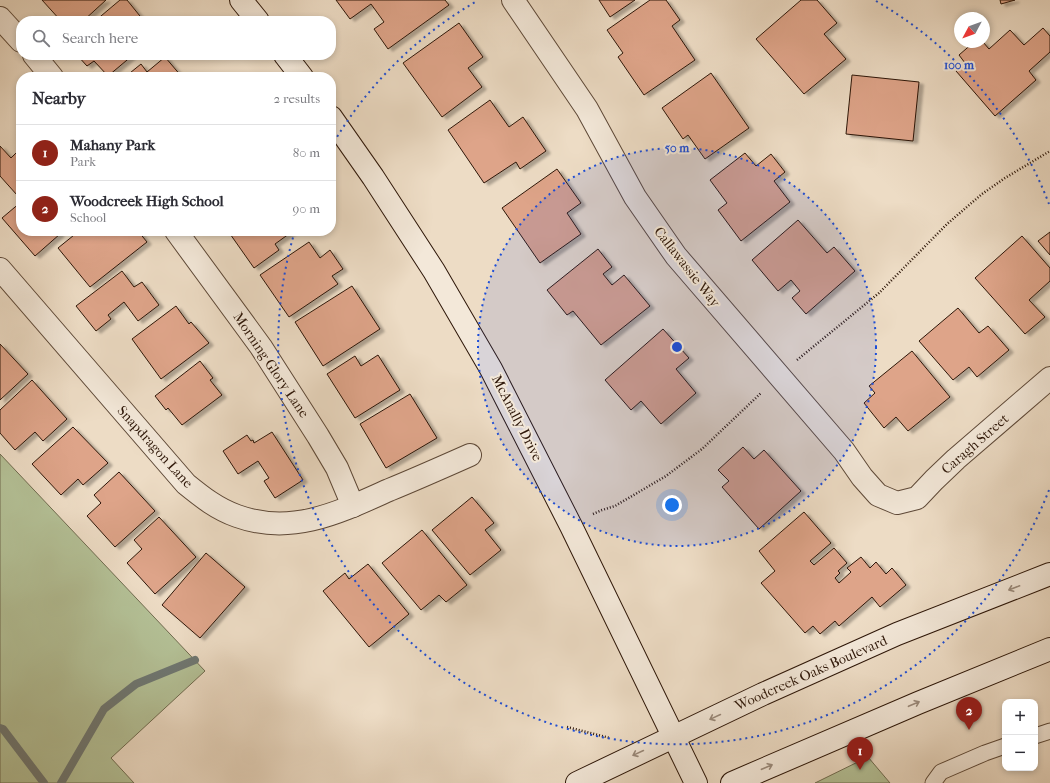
<!DOCTYPE html>
<html lang="en">
<head>
<meta charset="utf-8">
<style>
  :root { --surface:#fff; --page:#f7f7f7; --text:#2b2b33; --muted:#7c7c81; --line:#e1e1e2; --accent:#8f2418 }
  body { margin:0; font-family:"IM FELL French Canon",serif; background:var(--page); color:var(--text) }
  .controls { position:absolute; right:12px; bottom:12px; display:grid; overflow:hidden; border-radius:8px; box-shadow:0 2px 6px #0003 }
  .controls button { width:36px; height:36px; display:grid; place-items:center; padding:0; border:0; border-bottom:1px solid var(--line); background:var(--surface); color:var(--text); font:20px sans-serif }
  .compass { position:absolute; left:954px; top:12px; width:36px; height:36px; border-radius:50%; background:var(--surface); box-shadow:0 2px 6px #0003; rotate:229deg }
  .you { position:absolute; left:672px; top:505px; width:14px; height:14px; margin:-10px; border:3px solid #fff; border-radius:50%; background:#1a73e8; box-shadow:0 0 0 6px #1a73e833 }
  .badge { display:grid; place-items:center; width:26px; height:26px; border-radius:50%; background:var(--accent); color:#fff; font-size:13px; font-weight:700 }
  .pin { position:absolute; translate:-50% -33px; filter:drop-shadow(0 1px 2px #0008) }
  .pin::after { content:''; position:absolute; top:21px; width:14px; height:12px; background:inherit; clip-path:polygon(0 0,100% 0,50% 100%) }
  .list { margin:0; padding:0; list-style:none }
  h2 { display:flex; justify-content:space-between; align-items:center; height:52px; margin:0; padding:0 16px; font-size:17px }
  h2 small { font-size:13px; font-weight:400; color:var(--muted) }
  .list li { display:grid; grid-template-columns:26px 1fr auto; gap:12px; align-items:center; box-sizing:border-box; height:56px; padding:0 16px; border-top:1px solid var(--line) }
  .list b { display:block; font-size:15px; white-space:nowrap }
  .list p { margin:0; font-size:13px; white-space:nowrap; color:var(--muted) }
  .list em { font-size:13px; font-style:normal; color:var(--muted) }
  .icon { flex:none; width:22px; height:22px; fill:none; stroke:currentColor; stroke-width:2; stroke-linecap:round; stroke-linejoin:round }
  .map { position:relative; flex:none; width:1050px; height:783px; overflow:hidden }
  .search { position:absolute; background:var(--surface); box-shadow:0 2px 6px #0003; left:16px; top:16px; width:320px; height:44px; display:flex; align-items:center; gap:10px; box-sizing:border-box; padding:0 14px; border-radius:16px; color:var(--muted); font-size:15px }
  .panel { position:absolute; background:var(--surface); box-shadow:0 2px 6px #0003; left:16px; top:72px; width:320px; height:164px; border-radius:16px }
  .map>svg:first-child { display:block }
</style>
</head>
<body>
<div class="map">
<svg width="1050" height="783" viewBox="0 0 1050 783">
  <defs>
    <filter id="shadow"><feDropShadow dx="4.5" dy="2.5" stdDeviation="1" flood-color="#0004"/></filter>
  </defs>
  <rect width="100%" height="100%" fill="#eddcc5"/>
  <filter id="stains"><feTurbulence type="fractalNoise" baseFrequency=".005" numOctaves="4"/><feColorMatrix values="0 0 0 0 .2 0 0 0 0 .09 0 0 0 0 .02 0 0 0 .5 -.17"/></filter>
  <radialGradient id="worn" r=".72"><stop offset=".6" stop-color="#630" stop-opacity="0"/><stop offset="1" stop-color="#630" stop-opacity=".3"/></radialGradient>
  <!-- green -->
  <g fill="#b4c197" stroke="#706c50">
    <path d="M0 454 205 671 111 758 134 783H0Z"/>
    <path d="M868 757 890 783H815Z"/>
  </g>
  <g fill="none" stroke-linecap="round" stroke-linejoin="round">
    <!-- stream -->
    <g stroke="#6f7873" stroke-width="8">
      <path d="M0 728 3 729 44 783"/>
      <path d="M61 783 104 709 136 684 195 660"/>
    </g>
  </g>
  <!-- building -->
  <g fill="#dea489" stroke="#2d1608" filter="url(#shadow)">
    <path d="M42 0H106L83 21H61Z"/>
    <path d="M120 0H127L144 21H95Z"/>
    <path d="M336 0H445L449 5 388 49 374 29 384 22 371 4 350 19Z"/>
    <path d="M599 0H635L610 17Z"/>
    <path d="M650 0H666L680 20 672 26 695 60 644 95 618 57 623 53 607 30Z"/>
    <path d="M801 0H817L837 23 824 34 846 59 804 94 756 39Z"/>
    <path d="M1000 0H1015L1001 4Z"/>
    <path d="M459 23 483 57 468 68 482 87 442 117 403 63Z"/>
    <path d="M1043 28 1050 36V52L1029 71 1036 80 995 116 956 71 965 63 959 55 974 42H983L989 49 1010 30 1024 45Z"/>
    <path d="M77 55H133L108 76 94 61 87 66Z"/>
    <path d="M165 57 182 77H125L141 64 147 72Z"/>
    <path d="M711 73 749 128 705 159 688 135 683 139 662 108Z"/>
    <path d="M852 75 919 82 913 141 846 134Z"/>
    <path d="M490 100 509 127 523 117 546 151 520 169 516 162 484 183 448 130Z"/>
    <path d="M0 146 11 158 21 148V191L17 195 0 176Z"/>
    <path d="M745 153 756 166 771 154 785 172 774 181 790 202 741 241 718 210 727 203 710 180Z"/>
    <path d="M557 169 581 203 567 213 581 234 540 263 502 208Z"/>
    <path d="M21 202V231H57L60 234 35 256 2 218Z"/>
    <path d="M798 220 827 253 834 247 855 271 806 314 792 298 800 291 791 280 778 291 752 260Z"/>
    <path d="M79 231H138L147 242 90 287 58 248Z"/>
    <path d="M228 231H293L275 244 279 250 254 268Z"/>
    <path d="M1050 232V255L1038 241Z"/>
    <path d="M1022 236 1050 268V281L1029 300 1045 317 1025 334 975 278Z"/>
    <path d="M309 242 320 258 330 250 343 269 332 276 338 284 289 317 260 275Z"/>
    <path d="M598 249 612 267 603 274 612 285 624 275 650 306 601 345 573 311 567 315 547 290Z"/>
    <path d="M122 271 134 287 142 282 159 305 138 321 124 302 108 315 111 319 96 331 76 306Z"/>
    <path d="M352 286 380 329 323 366 295 322Z"/>
    <path d="M176 306 189 324 191 322 209 343 161 379 132 339Z"/>
    <path d="M958 308 979 333 988 326 1009 350 977 377 969 367 953 380 919 341Z"/>
    <path d="M663 329 689 358 676 369 696 393 661 424 641 401 631 410 605 380Z"/>
    <path d="M0 344 28 374 0 400Z"/>
    <path d="M912 351 950 397 908 431 896 417 884 428 864 403 875 393 869 386Z"/>
    <path d="M378 355 400 390 355 418 327 374 355 356 361 366Z"/>
    <path d="M200 361 213 378 210 380 222 395 182 425 168 408 166 410 155 396Z"/>
    <path d="M32 380 67 419 43 441 35 432 15 450 0 433V410Z"/>
    <path d="M410 394 437 438 386 468 360 424Z"/>
    <path d="M73 427 108 463 83 485 78 479 61 495 32 464Z"/>
    <path d="M272 432 303 480 275 498 264 481 269 478 258 461 238 474 223 451 247 435 251 441 253 440 254 443Z"/>
    <path d="M743 447 754 459 764 450 801 491 759 529 722 487 729 481 718 470Z"/>
    <path d="M119 472 155 511 115 547 87 516 101 503 94 495Z"/>
    <path d="M472 497 494 523 485 530 501 550 470 575 432 530Z"/>
    <path d="M804 512 831 543 810 561 814 565 834 548 847 563 838 571 840 573 835 578 839 583 851 572 847 568 861 557 870 568 876 562 886 574 892 568 906 585 880 607 872 597 839 626 835 621 820 634 813 626 805 633 761 583 775 571 759 551Z"/>
    <path d="M159 517 196 557 155 594 127 563 142 549 134 540Z"/>
    <path d="M422 530 467 585 446 602 439 595 421 610 382 563Z"/>
    <path d="M206 553 245 587 200 638 162 605Z"/>
    <path d="M368 564 409 614 369 647 323 591 345 573 349 579Z"/>
  </g>
  <g fill="none" stroke-linecap="round" stroke-linejoin="round">
    <defs>
      <g id="lane">
        <path d="M1035 736 1050 731"/>
        <path d="M933 783 941 772 985 753 1005 746"/>
      </g>
      <g id="street">
        <path d="M513 0 587 109 635 197 676 256 844 451 862 477 878 495 897 503 917 498 934 480 956 459 1050 378"/>
        <path d="M0 18 21 41"/>
        <path d="M34 55 52 77"/>
        <path d="M176 231 261 347 318 436 337 468 353 506"/>
        <path d="M0 269 186 484C202 497 217 509 237 516 292 536 340 512 389 490 416 479 443 467 470 455"/>
      </g>
      <g id="secondary">
        <path d="M241 0 258 21"/>
        <path d="M285 55 302 77"/>
        <path d="M331 117 373 177 434 271 491 369 571 526 696 783"/>
        <path d="M577 783 763 694 897 634 1050 574"/>
        <path d="M732 783 918 703 1050 649"/>
      </g>
    </defs>
    <!-- lane casing -->
    <use href="#lane" stroke="#5d4837" stroke-width="17"/>
    <!-- street casing -->
    <use href="#street" stroke="#5d4837" stroke-width="24"/>
    <!-- secondary casing -->
    <use href="#secondary" stroke="#2d1608" stroke-width="24"/>
    <!-- path -->
    <g stroke="#2d1608" stroke-width="2.5" stroke-dasharray="1 2" stroke-linecap="butt">
      <path d="M797 360 879 293 947 224 982 194 1005 178 1050 151"/>
      <path d="M593 514 602 510 615 506 666 476 702 449 761 393"/>
      <path d="M567 727 610 738"/>
    </g>
    <!-- lane -->
    <use href="#lane" stroke="#f3e8d9" stroke-width="15"/>
    <!-- street -->
    <use href="#street" stroke="#f3e8d9" stroke-width="22"/>
    <!-- secondary -->
    <use href="#secondary" stroke="#f3e8d9" stroke-width="22"/>
  </g>
  <!-- one-way arrows -->
  <defs><path id="oneway-shaft" d="M-6 0H5M1.5-3L5.5 0L1.5 3" fill="none" stroke-width="1.6" stroke-linecap="round" stroke-linejoin="round"/></defs>
  <g stroke="#9a8a7b">
    <use href="#oneway-shaft" transform="translate(1014 588) rotate(159)"/>
    <use href="#oneway-shaft" transform="translate(914 704) rotate(-23)"/>
    <use href="#oneway-shaft" transform="translate(715 717) rotate(155)"/>
    <use href="#oneway-shaft" transform="translate(638 753) rotate(155)"/>
    <use href="#oneway-shaft" transform="translate(767 767) rotate(-23)"/>
  </g>
  <!-- distance rings -->
  <circle cx="677" cy="347" r="199" fill="#1d4ed8" fill-opacity=".12"/>
  <g fill="none" stroke="#1d4ed8" stroke-width="2" stroke-dasharray="2 4">
    <circle cx="677" cy="347" r="199"/>
    <path d="M1049 490A399 399 0 0 1 294 234M331 147A399 399 0 0 1 477 1M876 1A399 399 0 0 1 1049 204"/>
  </g>
  <g text-anchor="middle" dominant-baseline="central" stroke-width="4" stroke-linejoin="round" paint-order="stroke">
    <!-- street labels -->
    <g font-size="14" fill="#2d1608" stroke="#f3e8d9">
      <text transform="translate(687 267) rotate(52)">Callawassie Way</text>
      <text transform="translate(271 365) rotate(56)">Morning Glory Lane</text>
      <text transform="translate(517 418) rotate(63)">McAnally Drive</text>
      <text transform="translate(975 444) rotate(-41)">Caragh Street</text>
      <text transform="translate(155 447) rotate(48)">Snapdragon Lane</text>
      <text transform="translate(811 673) rotate(-24)">Woodcreek Oaks Boulevard</text>
    </g>
  </g>
  <circle cx="677" cy="347" r="6" fill="#1d4ed8" stroke="#f3e8d9" stroke-width="2"/>
  <g font-size="12" text-anchor="middle" font-weight="bold" fill="#1d4ed8" stroke="#f3e8d9" stroke-width="4" stroke-linejoin="round" paint-order="stroke">
    <text x="959" y="69">100 m</text>
    <text x="677" y="152">50 m</text>
  </g>
  <rect width="100%" height="100%" filter="url(#stains)"/>
  <rect width="100%" height="100%" fill="url(#worn)"/>
</svg>
<div class="controls">
<button>+</button>
<button>−</button>
</div>
<svg class="compass" viewBox="-18 -18 36 36"><path d="M0-13l5 13h-10z" fill="#e53935"/><path d="M0 13l5-13h-10z" fill="#7c7c81"/></svg>
<div class="you"></div>
<div class="pin badge" style="left:860px;top:770px">1</div>
<div class="pin badge" style="left:969px;top:730px">2</div>
<div class="search"><svg class="icon" aria-label="search" viewBox="0 0 24 24"><circle cx="10" cy="10" r="6"/><path d="M15 15l6 6"/></svg>Search here</div>
<section class="panel">
<h2>Nearby<small>2 results</small></h2>
<ul class="list">
<li><span class="badge">1</span><div><b>Mahany Park</b><p>Park</p></div><em>80 m</em></li>
<li><span class="badge">2</span><div><b>Woodcreek High School</b><p>School</p></div><em>90 m</em></li>
</ul>
</section>
</div>
</body>
</html>
